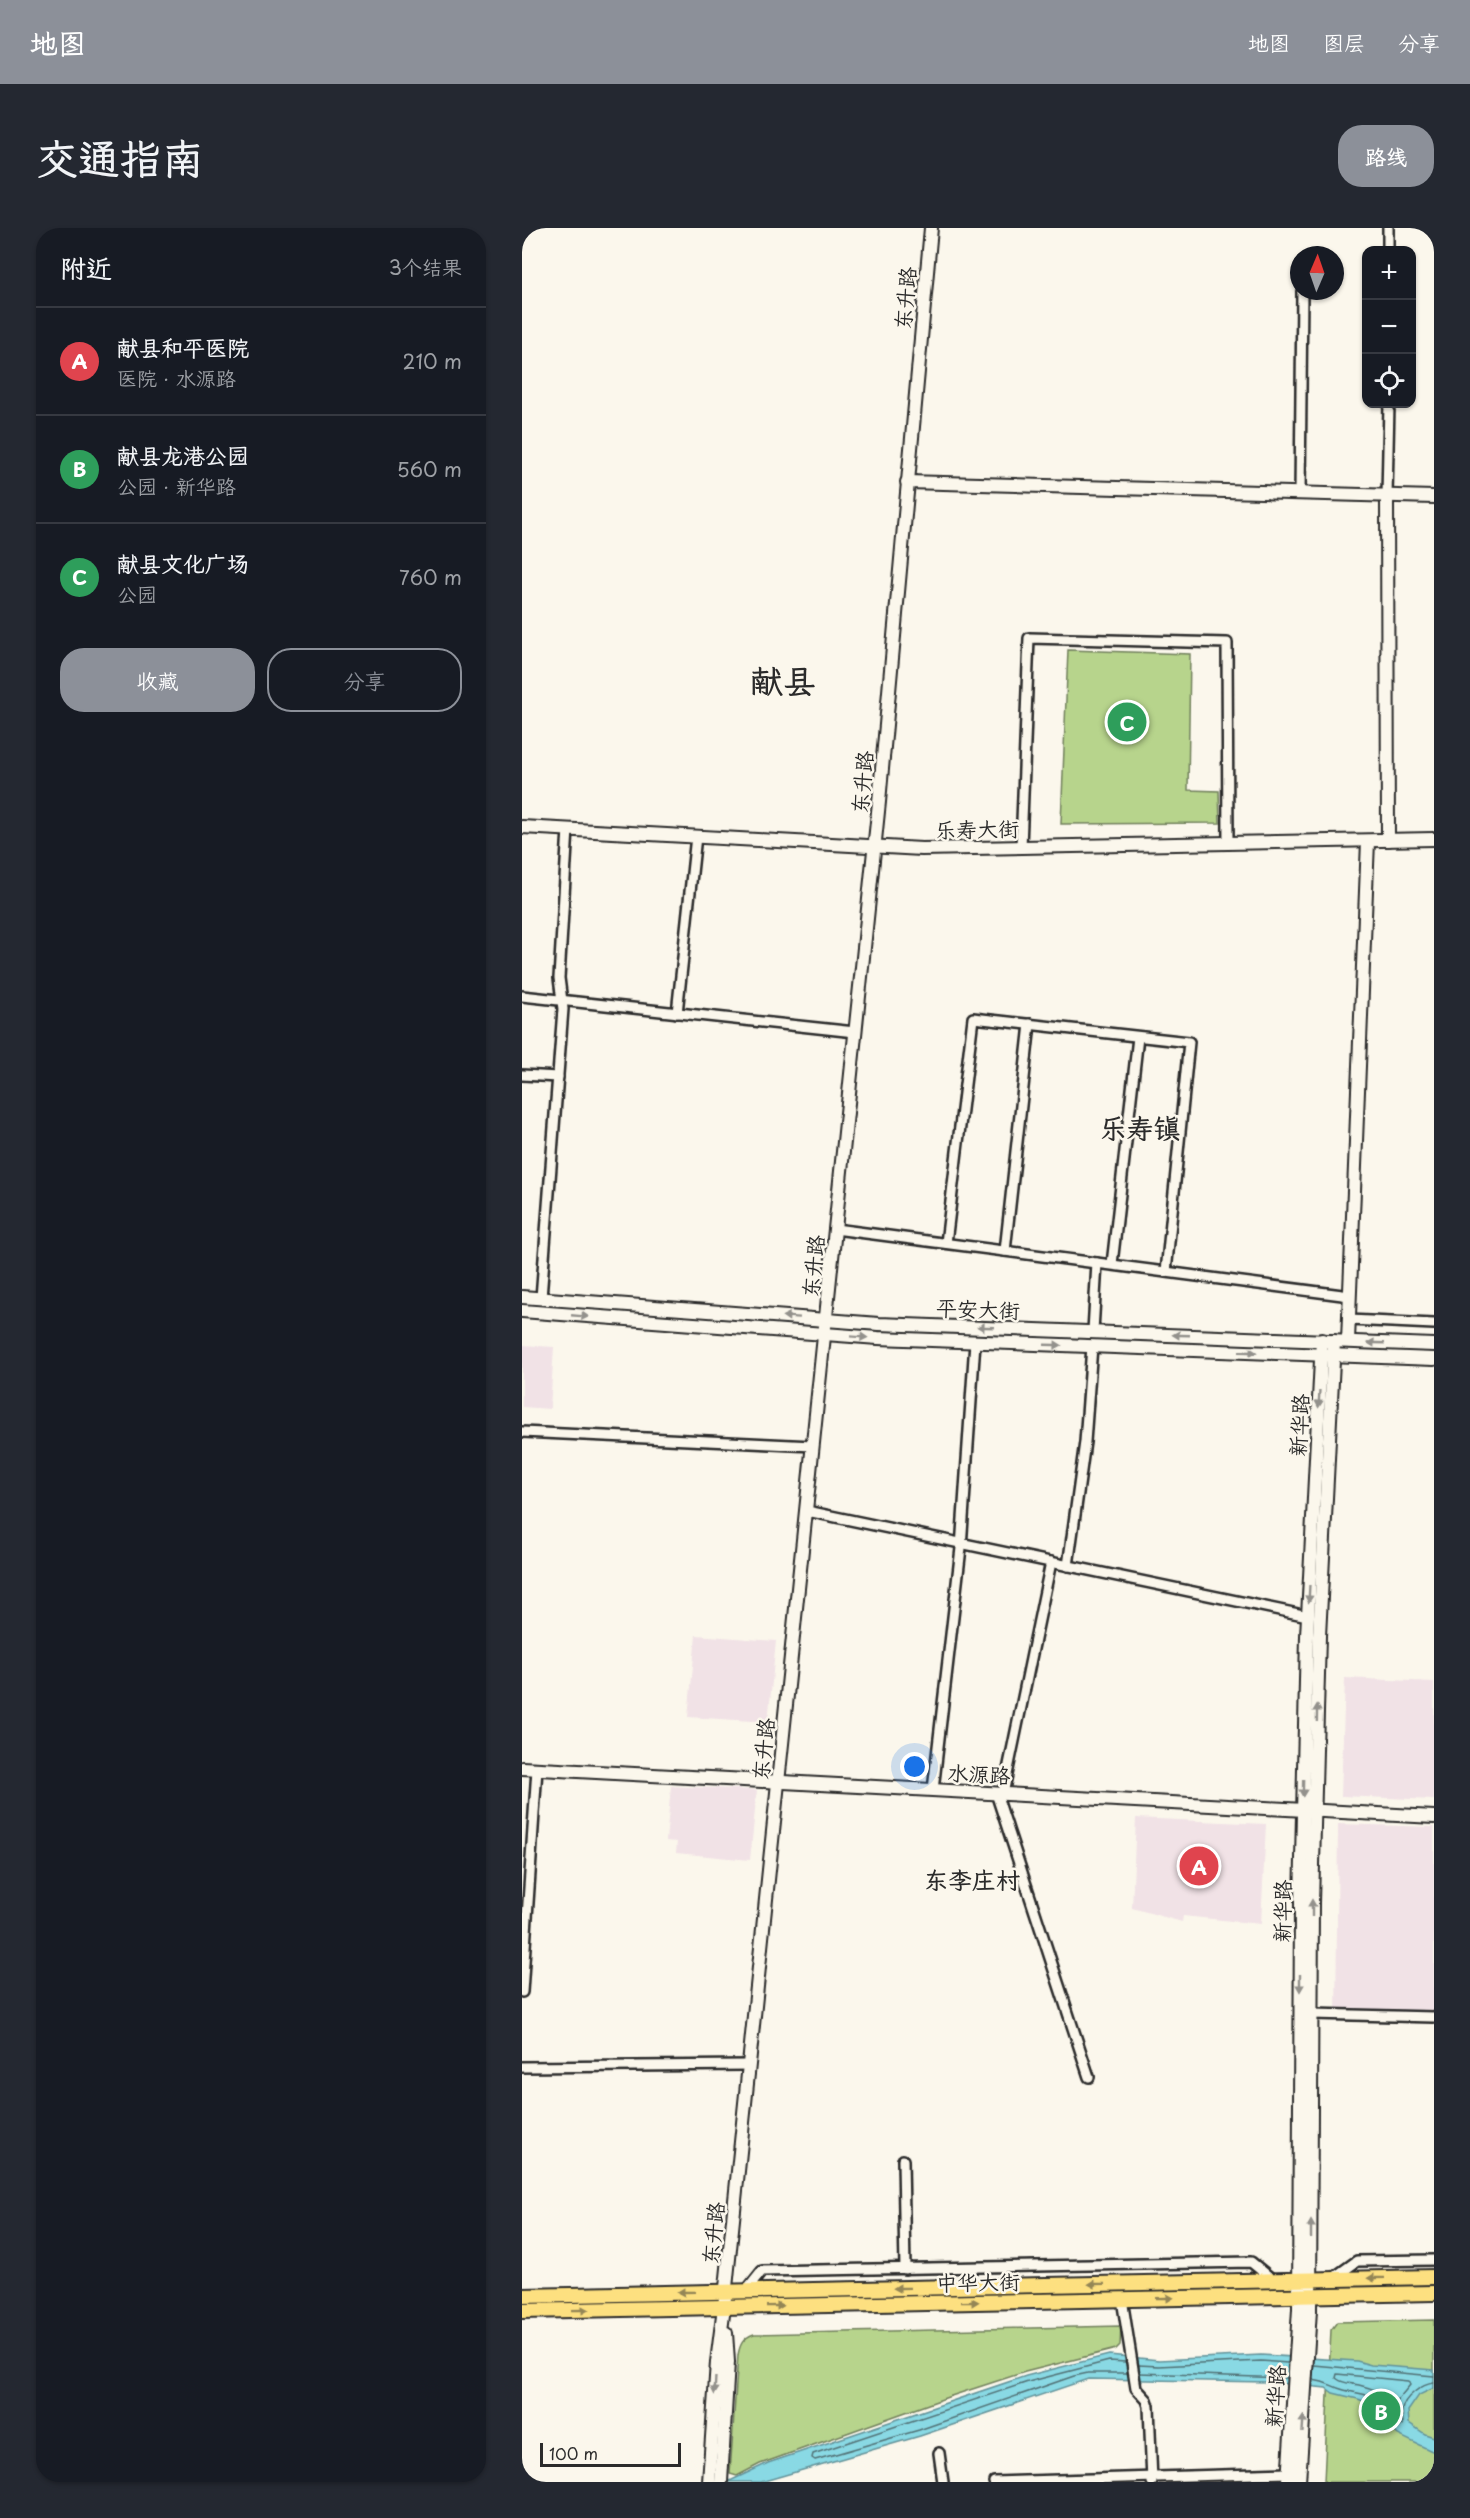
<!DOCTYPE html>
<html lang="zh">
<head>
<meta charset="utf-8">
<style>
  :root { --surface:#171b24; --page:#242831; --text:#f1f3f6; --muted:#9ea1a6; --line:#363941; --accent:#8c9099 }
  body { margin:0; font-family:"Playpen Sans","LXGW WenKai TC",sans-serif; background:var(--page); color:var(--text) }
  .controls { position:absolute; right:18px; top:18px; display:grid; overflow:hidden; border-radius:12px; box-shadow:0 2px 4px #0004 }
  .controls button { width:54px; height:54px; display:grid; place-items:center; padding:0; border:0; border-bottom:2px solid var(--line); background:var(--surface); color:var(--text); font:30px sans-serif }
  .compass { position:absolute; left:768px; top:18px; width:54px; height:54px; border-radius:50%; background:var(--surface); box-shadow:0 2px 4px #0004; rotate:2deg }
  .scale { position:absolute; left:18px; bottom:15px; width:141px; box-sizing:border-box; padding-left:6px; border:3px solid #2b2b2b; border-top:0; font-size:16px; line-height:21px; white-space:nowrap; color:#2b2b2b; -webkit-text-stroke:4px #fbf7ec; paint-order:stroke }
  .you { position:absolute; left:393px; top:1539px; width:21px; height:21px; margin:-15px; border:4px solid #fff; border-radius:50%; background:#1a73e8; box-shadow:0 0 0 9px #1a73e833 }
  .badge { display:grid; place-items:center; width:39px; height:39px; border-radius:50%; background:var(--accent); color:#fff; font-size:20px; font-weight:700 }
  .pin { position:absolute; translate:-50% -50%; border:3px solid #fff; box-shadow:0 2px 6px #0006 }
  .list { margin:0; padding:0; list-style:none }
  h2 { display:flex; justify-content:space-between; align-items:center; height:78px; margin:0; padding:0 24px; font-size:26px }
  h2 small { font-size:20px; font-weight:400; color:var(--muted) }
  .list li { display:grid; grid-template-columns:39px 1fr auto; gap:18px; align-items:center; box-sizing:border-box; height:108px; padding:0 24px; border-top:2px solid var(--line) }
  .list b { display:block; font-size:22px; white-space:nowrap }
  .list p { margin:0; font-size:20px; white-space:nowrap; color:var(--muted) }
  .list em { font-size:20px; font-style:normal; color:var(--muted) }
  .actions { display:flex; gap:12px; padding:18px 24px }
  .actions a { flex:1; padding:14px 0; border:2px solid var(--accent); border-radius:24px; text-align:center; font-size:21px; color:var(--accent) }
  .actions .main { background:var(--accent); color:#fff }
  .icon { flex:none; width:33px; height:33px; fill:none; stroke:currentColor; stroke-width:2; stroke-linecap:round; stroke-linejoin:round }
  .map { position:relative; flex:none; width:912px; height:2254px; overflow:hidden; border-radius:24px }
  header { display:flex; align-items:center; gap:36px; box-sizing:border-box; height:84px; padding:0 30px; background:var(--accent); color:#fff }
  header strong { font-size:28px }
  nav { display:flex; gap:33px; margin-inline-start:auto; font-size:21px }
  .intro { display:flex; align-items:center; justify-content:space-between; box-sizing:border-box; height:144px; padding:0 36px }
  h1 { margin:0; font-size:42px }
  .button { padding:15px 27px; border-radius:24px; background:var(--accent); color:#fff; font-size:21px; font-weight:700 }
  main { display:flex; gap:36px; padding:0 36px }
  aside { flex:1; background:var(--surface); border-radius:24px; box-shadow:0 2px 4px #0004 }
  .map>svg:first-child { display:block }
</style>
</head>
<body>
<header>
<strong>地图</strong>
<nav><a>地图</a><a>图层</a><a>分享</a></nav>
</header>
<div class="intro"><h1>交通指南</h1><a class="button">路线</a></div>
<main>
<aside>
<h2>附近<small>3个结果</small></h2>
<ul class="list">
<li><span class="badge" style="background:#e0444e">A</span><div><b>献县和平医院</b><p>医院 · 水源路</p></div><em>210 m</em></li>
<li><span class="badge" style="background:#2e9e5b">B</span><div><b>献县龙港公园</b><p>公园 · 新华路</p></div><em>560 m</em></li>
<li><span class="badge" style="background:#2e9e5b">C</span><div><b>献县文化广场</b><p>公园</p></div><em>760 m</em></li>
</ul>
<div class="actions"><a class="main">收藏</a><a>分享</a></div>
</aside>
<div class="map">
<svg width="912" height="2254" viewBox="0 0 912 2254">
  <rect width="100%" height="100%" fill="#fbf7ec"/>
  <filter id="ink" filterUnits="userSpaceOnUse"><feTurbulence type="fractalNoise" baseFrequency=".0167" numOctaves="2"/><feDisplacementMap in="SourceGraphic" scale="12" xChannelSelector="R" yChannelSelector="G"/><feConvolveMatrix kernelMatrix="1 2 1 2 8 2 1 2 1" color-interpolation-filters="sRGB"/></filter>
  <g filter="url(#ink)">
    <!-- built -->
    <g fill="#f1e2e6">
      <path d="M0 1117 32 1119 28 1181 0 1179Z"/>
      <path d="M174 1407 254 1413 246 1494 166 1489Z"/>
      <path d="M823 1450 912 1454V1572L819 1568Z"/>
      <path d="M149 1558 235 1562 228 1632 154 1625 155 1614 144 1613Z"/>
      <path d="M614 1590 744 1596 739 1696 661 1688 660 1694 610 1680Z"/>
      <path d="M816 1596 912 1599V1796L814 1793Z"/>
    </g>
    <!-- green -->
    <g fill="#b7d48c" stroke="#71805c" stroke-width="1.5">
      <path d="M546 422 668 426 666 562 697 563 698 595 539 596Z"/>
      <path d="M912 2092V2254H802L809 2102 815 2094Z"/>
      <path d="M599 2098 598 2117 594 2121 503 2144 426 2169 238 2236 215 2248 208 2246 216 2127C218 2116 221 2110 232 2106Z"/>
    </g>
    <!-- water -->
    <path fill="#89d9e4" stroke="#63939a" stroke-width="1.5" d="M587 2127 637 2132 739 2127 835 2133 849 2137 912 2142V2160L897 2167 886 2183 887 2195 903 2206 912 2209V2224L876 2207 869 2200 859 2180 836 2171 811 2165 804 2160 746 2154 566 2151 398 2208 239 2254H201L210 2252 246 2235 504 2148Z"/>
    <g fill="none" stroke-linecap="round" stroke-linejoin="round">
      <!-- shore -->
      <g stroke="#517175" stroke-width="1.5">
        <path d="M604 2134 587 2133 506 2154 291 2226 290 2230 293 2232 397 2202 552 2148 566 2145H606"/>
        <path d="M616 2137 637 2138 739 2133 766 2135"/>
        <path d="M792 2137 912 2148"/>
        <path d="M618 2145 765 2150"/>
        <path d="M815 2146 886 2153 888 2157 873 2175C864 2166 850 2160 837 2157 829 2155 821 2156 814 2150Z"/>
        <path d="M791 2152C807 2154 809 2159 822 2162 835 2165 853 2167 863 2176 871 2183 869 2193 878 2199L881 2197C881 2193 879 2186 880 2182 882 2169 900 2156 912 2155"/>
      </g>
      <defs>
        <g id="street">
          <path d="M866 22V0"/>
          <path d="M778 266 780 63"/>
          <path d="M865 268 867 176"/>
          <path d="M499 619 507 410 705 415 706 616"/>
          <path d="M0 768 333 804"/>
          <path d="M155 785 174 608"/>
          <path d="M0 847 36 849"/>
          <path d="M313 1001 828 1068"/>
          <path d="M424 1015 451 790 667 814 644 1044"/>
          <path d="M483 1023 508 796"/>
          <path d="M590 1036 616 809"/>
          <path d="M19 1070 41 781 37 750 46 601"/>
          <path d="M827 1092 912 1096"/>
          <path d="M571 1103 575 1035"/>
          <path d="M0 1204 291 1218"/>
          <path d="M285 1283 786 1388"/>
          <path d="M546 1338 563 1214 570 1118"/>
          <path d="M411 1562 439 1320 453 1114"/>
          <path d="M474 1565 567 1849"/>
          <path d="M481 1566 529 1334"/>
          <path d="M0 1764 15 1541"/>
          <path d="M790 1786 912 1789"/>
          <path d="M0 1839 227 1837"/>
          <path d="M381 1932 383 2041"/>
          <path d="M810 2051 835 2033 912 2032"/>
          <path d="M224 2063 240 2043 729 2034 751 2052"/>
          <path d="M600 2071 614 2160 625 2172 627 2178 630 2254"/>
          <path d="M417 2225 421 2254"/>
          <path d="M472 2254 766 2245"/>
        </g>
        <g id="secondary">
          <path d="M385 254 912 269"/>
          <path d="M865 268 866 612"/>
          <path d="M0 599 400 621 912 611"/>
          <path d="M0 1069 357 1096 912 1117"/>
          <path d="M0 1083 356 1110 912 1131"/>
          <path d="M826 1113 846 613"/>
          <path d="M0 1540 912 1589"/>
          <path d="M187 2254 195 2134 202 2079 357 574 409 0"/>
          <path d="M199 2254 206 2134 204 2105"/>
          <path d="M766 2254 777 2081 779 1675 785 1408 800 1112"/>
          <path d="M777 2254 788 2082 790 1675 797 1408 812 1113"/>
        </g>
        <g id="primary">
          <path d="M0 2068 912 2049"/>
          <path d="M0 2083 912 2065"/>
        </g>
      </defs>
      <!-- street casing -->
      <use href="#street" stroke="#2b2b2b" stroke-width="14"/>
      <!-- secondary casing -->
      <use href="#secondary" stroke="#2b2b2b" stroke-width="16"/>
      <!-- primary casing -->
      <use href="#primary" stroke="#2b2b2b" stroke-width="18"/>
      <!-- street -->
      <use href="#street" stroke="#fbf7ec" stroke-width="9"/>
      <!-- secondary -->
      <use href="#secondary" stroke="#fbf7ec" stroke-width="12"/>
      <!-- primary -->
      <use href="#primary" stroke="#fde080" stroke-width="14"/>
    </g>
    <!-- one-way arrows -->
    <defs><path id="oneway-solid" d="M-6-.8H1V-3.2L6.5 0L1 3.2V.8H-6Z" transform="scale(1.5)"/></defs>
    <g fill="#93918c">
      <use href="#oneway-solid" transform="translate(58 1088) rotate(5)"/>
      <use href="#oneway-solid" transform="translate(269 1089) rotate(-176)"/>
      <use href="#oneway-solid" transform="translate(464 1099) rotate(-178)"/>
      <use href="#oneway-solid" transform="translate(659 1107) rotate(-178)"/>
      <use href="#oneway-solid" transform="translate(337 1109) rotate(4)"/>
      <use href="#oneway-solid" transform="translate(854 1115) rotate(-178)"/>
      <use href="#oneway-solid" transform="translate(531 1117) rotate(2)"/>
      <use href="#oneway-solid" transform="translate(726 1124) rotate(2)"/>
      <use href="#oneway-solid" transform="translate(797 1171) rotate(93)"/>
      <use href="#oneway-solid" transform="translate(787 1366) rotate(93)"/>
      <use href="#oneway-solid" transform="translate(795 1485) rotate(-89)"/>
      <use href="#oneway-solid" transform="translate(781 1560) rotate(91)"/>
      <use href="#oneway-solid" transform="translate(790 1680) rotate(-90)"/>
      <use href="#oneway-solid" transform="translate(778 1755) rotate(90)"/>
      <use href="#oneway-solid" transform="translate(789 2001) rotate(-90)"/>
      <use href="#oneway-solid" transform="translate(193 2158) rotate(93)"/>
      <use href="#oneway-solid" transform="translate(781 2196) rotate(-86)"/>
    </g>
    <g fill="#948656">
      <use href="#oneway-solid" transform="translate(854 2050) rotate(179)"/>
      <use href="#oneway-solid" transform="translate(575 2056) rotate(179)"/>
      <use href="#oneway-solid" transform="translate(380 2060) rotate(179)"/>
      <use href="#oneway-solid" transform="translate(164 2064) rotate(179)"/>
      <use href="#oneway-solid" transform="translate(643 2070) rotate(-1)"/>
      <use href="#oneway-solid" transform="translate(448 2074) rotate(-1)"/>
      <use href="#oneway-solid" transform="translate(253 2078) rotate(-1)"/>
      <use href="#oneway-solid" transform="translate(58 2082) rotate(-1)"/>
    </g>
  </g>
  <g text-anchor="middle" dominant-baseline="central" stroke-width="5" stroke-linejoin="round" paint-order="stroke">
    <!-- street labels -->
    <g font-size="21" fill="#2b2b2b" stroke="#fbf7ec">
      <text transform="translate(382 70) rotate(-85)">东升路</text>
      <text transform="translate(339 554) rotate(-85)">东升路</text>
      <text transform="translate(455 600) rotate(-1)">乐寿大街</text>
      <text transform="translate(290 1038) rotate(-84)">东升路</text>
      <text transform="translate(456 1080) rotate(2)">平安大街</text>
      <text transform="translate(776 1197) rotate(-87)">新华路</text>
      <text transform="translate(240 1521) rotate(-84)">东升路</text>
      <text transform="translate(457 1545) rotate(3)">水源路</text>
      <text transform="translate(759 1683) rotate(-89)">新华路</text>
      <text transform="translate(190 2005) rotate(-84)">东升路</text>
      <text transform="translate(456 2053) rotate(-1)">中华大街</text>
      <text transform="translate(752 2168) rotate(-86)">新华路</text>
    </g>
    <!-- quarter labels -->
    <g font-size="24" font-weight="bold" fill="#2b2b2b" stroke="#fbf7ec">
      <text x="450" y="1651">东李庄村</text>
    </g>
    <!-- district labels -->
    <g font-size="27" font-weight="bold" fill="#2b2b2b" stroke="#fbf7ec">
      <text x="618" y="898">乐寿镇</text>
    </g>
    <!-- town labels -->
    <g font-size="33" font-weight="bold" fill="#2b2b2b" stroke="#fbf7ec">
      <text x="261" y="451">献县</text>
    </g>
  </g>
</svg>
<div class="controls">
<button>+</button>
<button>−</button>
<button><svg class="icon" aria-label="locate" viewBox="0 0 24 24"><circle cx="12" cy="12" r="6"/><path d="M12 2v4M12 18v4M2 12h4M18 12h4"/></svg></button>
</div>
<svg class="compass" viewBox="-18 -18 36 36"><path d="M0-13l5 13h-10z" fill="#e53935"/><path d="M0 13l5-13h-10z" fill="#9ea1a6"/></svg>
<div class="scale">100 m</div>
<div class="you"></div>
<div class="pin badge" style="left:677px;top:1638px;background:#e0444e">A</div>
<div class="pin badge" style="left:859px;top:2183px;background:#2e9e5b">B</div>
<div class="pin badge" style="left:605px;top:494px;background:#2e9e5b">C</div>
</div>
</main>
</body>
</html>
